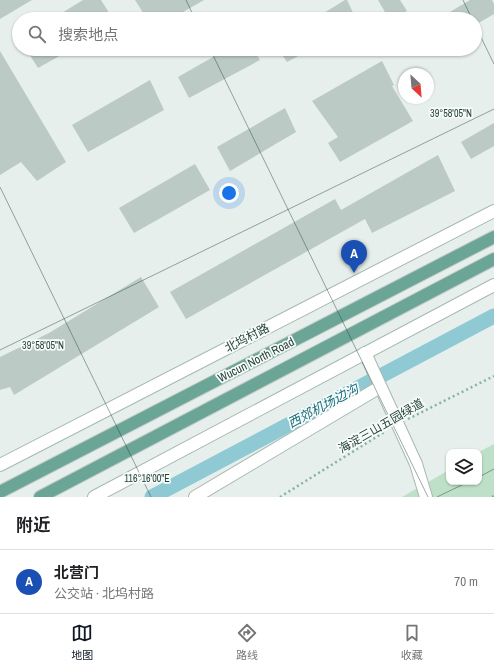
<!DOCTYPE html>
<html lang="zh">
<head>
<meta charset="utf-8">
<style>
  :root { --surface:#fff; --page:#f2f2f2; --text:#202124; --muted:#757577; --line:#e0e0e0; --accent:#111827 }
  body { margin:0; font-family:"Archivo Narrow","Noto Sans SC",sans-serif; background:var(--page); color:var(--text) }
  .controls { position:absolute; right:12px; bottom:12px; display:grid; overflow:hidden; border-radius:8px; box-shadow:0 1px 3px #0004 }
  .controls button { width:36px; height:36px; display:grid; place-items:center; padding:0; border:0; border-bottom:1px solid var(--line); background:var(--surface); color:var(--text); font:20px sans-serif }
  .compass { position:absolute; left:398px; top:68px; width:36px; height:36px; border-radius:50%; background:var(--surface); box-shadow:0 1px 3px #0004; rotate:154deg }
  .you { position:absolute; left:229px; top:193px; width:14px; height:14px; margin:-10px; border:3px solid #fff; border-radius:50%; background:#1a73e8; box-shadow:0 0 0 6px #1a73e833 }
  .badge { display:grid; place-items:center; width:26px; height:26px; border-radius:50%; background:var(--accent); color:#fff; font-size:13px; font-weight:700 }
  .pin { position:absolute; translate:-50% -33px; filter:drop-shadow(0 1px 2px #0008) }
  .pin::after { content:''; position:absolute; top:21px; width:14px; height:12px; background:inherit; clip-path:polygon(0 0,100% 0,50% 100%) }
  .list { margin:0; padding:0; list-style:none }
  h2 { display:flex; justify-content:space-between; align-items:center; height:52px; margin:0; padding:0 16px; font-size:17px }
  h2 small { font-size:13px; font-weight:400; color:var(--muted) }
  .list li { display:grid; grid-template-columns:26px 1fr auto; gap:12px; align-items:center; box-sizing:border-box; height:64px; padding:0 16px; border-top:1px solid var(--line) }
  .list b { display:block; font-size:15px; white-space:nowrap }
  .list p { margin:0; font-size:13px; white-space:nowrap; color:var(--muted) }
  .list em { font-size:13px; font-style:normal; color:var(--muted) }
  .icon { flex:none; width:22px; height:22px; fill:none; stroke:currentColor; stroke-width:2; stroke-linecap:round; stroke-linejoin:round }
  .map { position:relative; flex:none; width:494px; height:497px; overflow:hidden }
  .search { position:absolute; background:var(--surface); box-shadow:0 1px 3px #0004; left:12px; right:12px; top:12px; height:44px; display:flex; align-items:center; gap:10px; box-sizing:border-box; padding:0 14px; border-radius:22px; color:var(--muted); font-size:15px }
  .sheet { height:116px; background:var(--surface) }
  nav { display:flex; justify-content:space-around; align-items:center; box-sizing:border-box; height:56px; border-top:1px solid var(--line); background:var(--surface); font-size:11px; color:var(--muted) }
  nav a { display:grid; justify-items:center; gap:2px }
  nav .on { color:var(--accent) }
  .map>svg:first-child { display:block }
</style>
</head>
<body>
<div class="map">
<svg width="494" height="497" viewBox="0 0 494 497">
  <rect width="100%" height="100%" fill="#e6efeb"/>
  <!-- green -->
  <path fill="#bfe0c8" d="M494 444V497H402L449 470V482H479V452Z"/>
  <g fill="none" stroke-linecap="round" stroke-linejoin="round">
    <!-- canal -->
    <path stroke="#8ec9d4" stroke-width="15" d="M152 497 494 316"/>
  </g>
  <!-- building -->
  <g fill="#bbcac4">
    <path d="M0 0H32L0 19Z"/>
    <path d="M83 0H101L113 19H52Z"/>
    <path d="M135 0H204L171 19H147Z"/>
    <path d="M345 0H347L356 19H314Z"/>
    <path d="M378 0H400L407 11 394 19H389Z"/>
    <path d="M470 0H492L494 4V14L475 25V19H438Z"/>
    <path d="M26 49H72L38 68Z"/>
    <path d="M227 49H253L260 60 189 98 178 77Z"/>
    <path d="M278 49H312L287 62Z"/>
    <path d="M0 51 66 162 37 181 21 162 0 175Z"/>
    <path d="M382 61 394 85 392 86 413 121 340 162 328 143 338 137 312 101Z"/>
    <path d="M150 80 164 110 88 152 72 125Z"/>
    <path d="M285 108 296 132 230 171 217 147Z"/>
    <path d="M494 123V146L471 159 461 142Z"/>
    <path d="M438 155 455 191 372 233 365 219 186 319 170 292 335 199 341 210Z"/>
    <path d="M195 164 210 190 134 233 119 208Z"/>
    <path d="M141 277 159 307 14 395 10 387 0 390V357L49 333Z"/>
  </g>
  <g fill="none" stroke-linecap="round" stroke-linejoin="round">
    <defs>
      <g id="minor">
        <path d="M365 353 416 464 426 497"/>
        <path d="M0 465 494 211"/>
        <path d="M94 497 494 285"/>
        <path d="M195 497 380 387"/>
      </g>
      <g id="major">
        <path d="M0 492 494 237"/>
        <path d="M40 497 494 259"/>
      </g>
    </defs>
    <!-- minor casing -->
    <use href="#minor" stroke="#a8b8b2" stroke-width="14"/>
    <!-- major casing -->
    <use href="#major" stroke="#c2cac8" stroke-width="14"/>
    <!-- path -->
    <g stroke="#86b3a5" stroke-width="2.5" stroke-dasharray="2 3" stroke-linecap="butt">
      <path d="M408 419 494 376"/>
      <path d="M280 497 386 431"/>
      <path d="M492 497 494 496"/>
    </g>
    <!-- minor -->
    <use href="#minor" stroke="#fff" stroke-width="12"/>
    <!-- major -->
    <use href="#major" stroke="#6aa596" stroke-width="12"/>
  </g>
  <!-- ticks -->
  <path fill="none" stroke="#24423a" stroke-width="1" stroke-opacity="0.45" d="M186 0 195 19M463 0 472 19M475 25 494 64M210 49 428 497M0 187 151 497M0 350 494 109M479 477 494 469M437 497 468 482"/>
  <g text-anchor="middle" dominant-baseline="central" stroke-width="3.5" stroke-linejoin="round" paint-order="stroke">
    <!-- street labels -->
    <g font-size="12" fill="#24423a" stroke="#f7fbf9">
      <text transform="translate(247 338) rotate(-27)">北坞村路</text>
      <text transform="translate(256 360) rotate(-27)">Wucun North Road</text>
      <text transform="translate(381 426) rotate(-30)">海淀三山五园绿道</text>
    </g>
    <!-- water labels -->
    <g font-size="13" font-style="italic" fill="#1c6f80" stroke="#f7fbf9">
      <text transform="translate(323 406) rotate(-28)">西郊机场边沟</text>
    </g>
  </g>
  <g font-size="10" text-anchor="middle" fill="#24423a" stroke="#f7fbf9" stroke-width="3.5" stroke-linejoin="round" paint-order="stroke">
    <text x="451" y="117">39°58'05"N</text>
    <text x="43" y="349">39°58'05"N</text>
    <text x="147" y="482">116°16'00"E</text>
  </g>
</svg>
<div class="controls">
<button><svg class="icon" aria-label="layers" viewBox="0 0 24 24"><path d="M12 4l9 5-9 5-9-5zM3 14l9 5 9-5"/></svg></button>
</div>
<svg class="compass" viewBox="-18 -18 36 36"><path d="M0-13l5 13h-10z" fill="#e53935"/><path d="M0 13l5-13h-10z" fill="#757577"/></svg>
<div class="you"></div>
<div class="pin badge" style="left:354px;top:273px;background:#1a4fb4">A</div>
<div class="search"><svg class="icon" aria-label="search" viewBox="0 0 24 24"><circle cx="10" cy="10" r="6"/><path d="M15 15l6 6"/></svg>搜索地点</div>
</div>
<section class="sheet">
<h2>附近<small></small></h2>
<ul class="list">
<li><span class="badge" style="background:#1a4fb4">A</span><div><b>北营门</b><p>公交站 · 北坞村路</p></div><em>70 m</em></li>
</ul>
</section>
<nav>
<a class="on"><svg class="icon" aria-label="map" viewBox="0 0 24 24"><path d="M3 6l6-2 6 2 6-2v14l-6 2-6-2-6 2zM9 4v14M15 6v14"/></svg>地图</a>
<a><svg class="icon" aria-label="directions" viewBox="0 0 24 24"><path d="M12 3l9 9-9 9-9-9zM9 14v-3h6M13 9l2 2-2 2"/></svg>路线</a>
<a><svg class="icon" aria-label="saved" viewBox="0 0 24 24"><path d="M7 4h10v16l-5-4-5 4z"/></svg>收藏</a>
</nav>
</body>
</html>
